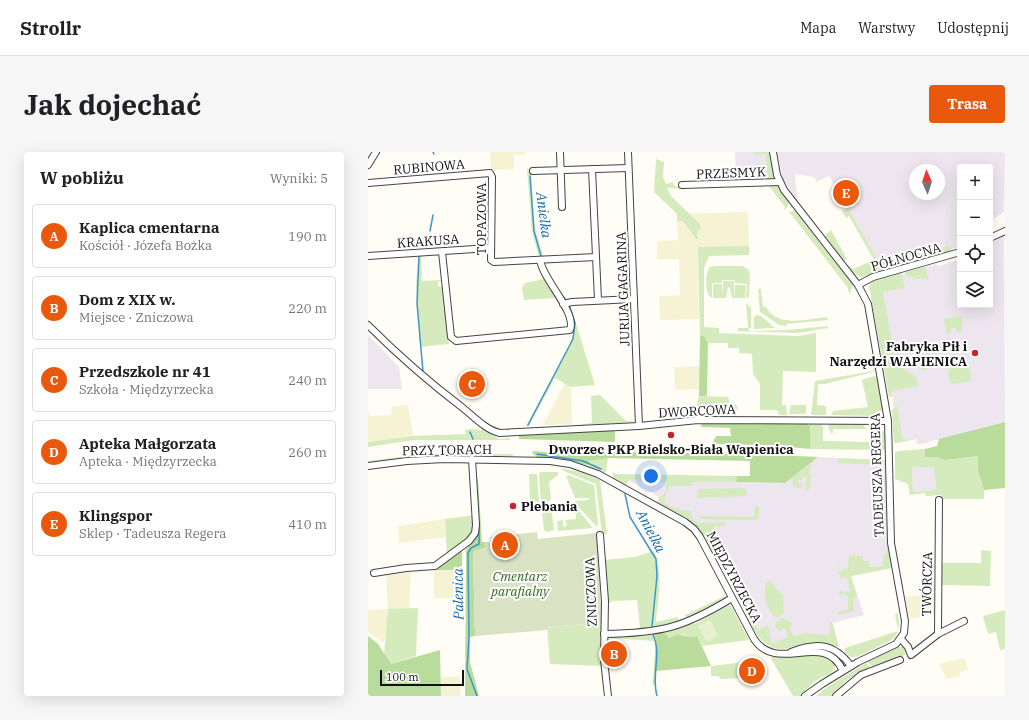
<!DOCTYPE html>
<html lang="pl">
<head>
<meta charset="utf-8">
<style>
  :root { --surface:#fff; --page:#f6f6f6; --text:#202124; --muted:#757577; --line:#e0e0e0; --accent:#ea580c }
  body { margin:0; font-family:"IBM Plex Serif",serif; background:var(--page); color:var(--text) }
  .controls { position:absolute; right:12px; top:12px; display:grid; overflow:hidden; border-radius:4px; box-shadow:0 4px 16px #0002 }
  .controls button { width:36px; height:36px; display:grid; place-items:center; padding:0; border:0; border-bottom:1px solid var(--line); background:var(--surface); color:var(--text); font:20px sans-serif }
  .compass { position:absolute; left:541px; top:12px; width:36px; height:36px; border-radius:50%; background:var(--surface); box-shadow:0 4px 16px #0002; rotate:357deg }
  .scale { position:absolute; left:12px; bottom:10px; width:84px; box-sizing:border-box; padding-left:4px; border:2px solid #111; border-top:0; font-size:11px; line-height:14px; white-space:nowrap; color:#111; -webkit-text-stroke:3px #fff; paint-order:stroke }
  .you { position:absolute; left:283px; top:324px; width:14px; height:14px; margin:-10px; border:3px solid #fff; border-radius:50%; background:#1a73e8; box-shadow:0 0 0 6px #1a73e833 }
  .badge { display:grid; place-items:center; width:26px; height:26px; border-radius:50%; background:var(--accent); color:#fff; font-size:13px; font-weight:700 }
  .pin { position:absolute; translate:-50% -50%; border:2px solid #fff; box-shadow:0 1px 4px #0006 }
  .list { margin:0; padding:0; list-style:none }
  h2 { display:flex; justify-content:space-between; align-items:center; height:52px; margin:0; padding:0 16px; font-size:17px }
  h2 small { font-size:13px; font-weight:400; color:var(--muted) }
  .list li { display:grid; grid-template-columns:26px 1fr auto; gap:12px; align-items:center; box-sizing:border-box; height:64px; margin:0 8px 8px; padding:0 8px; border:1px solid var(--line); border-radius:4px }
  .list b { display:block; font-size:15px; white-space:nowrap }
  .list p { margin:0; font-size:13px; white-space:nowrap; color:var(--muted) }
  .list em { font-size:13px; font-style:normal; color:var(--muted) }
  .icon { flex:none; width:22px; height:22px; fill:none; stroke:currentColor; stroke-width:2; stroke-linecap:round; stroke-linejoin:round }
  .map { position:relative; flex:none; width:637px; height:544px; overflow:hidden; border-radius:4px }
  header { display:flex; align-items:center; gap:24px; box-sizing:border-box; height:56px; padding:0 20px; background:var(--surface); border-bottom:1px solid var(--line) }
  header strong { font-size:19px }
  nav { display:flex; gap:22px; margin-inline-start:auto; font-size:14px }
  .intro { display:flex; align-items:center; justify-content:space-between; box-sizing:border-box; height:96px; padding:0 24px }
  h1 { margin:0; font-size:28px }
  .button { padding:10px 18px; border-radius:4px; background:var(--accent); color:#fff; font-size:14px; font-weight:700 }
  main { display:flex; gap:24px; padding:0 24px }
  aside { flex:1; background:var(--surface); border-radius:4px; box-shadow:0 4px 16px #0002 }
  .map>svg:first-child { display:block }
</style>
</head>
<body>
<header>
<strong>Strollr</strong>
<nav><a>Mapa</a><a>Warstwy</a><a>Udostępnij</a></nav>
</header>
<div class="intro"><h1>Jak dojechać</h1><a class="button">Trasa</a></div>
<main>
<aside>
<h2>W pobliżu<small>Wyniki: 5</small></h2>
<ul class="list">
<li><span class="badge">A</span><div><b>Kaplica cmentarna</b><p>Kościół · Józefa Bożka</p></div><em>190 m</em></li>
<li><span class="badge">B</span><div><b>Dom z XIX w.</b><p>Miejsce · Zniczowa</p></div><em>220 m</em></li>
<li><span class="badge">C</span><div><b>Przedszkole nr 41</b><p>Szkoła · Międzyrzecka</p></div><em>240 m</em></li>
<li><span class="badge">D</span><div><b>Apteka Małgorzata</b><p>Apteka · Międzyrzecka</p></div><em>260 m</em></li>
<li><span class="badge">E</span><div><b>Klingspor</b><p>Sklep · Tadeusza Regera</p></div><em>410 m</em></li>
</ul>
</aside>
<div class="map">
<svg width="637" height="544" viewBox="0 0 637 544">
  <rect width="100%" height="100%" fill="#fffdf5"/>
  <!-- industrial -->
  <g fill="#eee6ef" fill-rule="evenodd">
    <path d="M367 0H397L400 29 368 30Z"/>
    <path d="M409 0H637L636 60 622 69V15H592V93L582 98 583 99 549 107 515 118 461 24 449 30 446 25 427 22 430 51 415 27ZM547 18H571V42H547Z"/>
    <path d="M636 84 637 270 564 289 555 292H549L548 287 526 291 525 245H523L524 239 506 131 568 112 570 114 590 108V104L592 103V153H622V91Z"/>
    <path d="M0 183 31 215 34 237H0Z"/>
    <path d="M450 305 518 308 520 417 483 424 496 463 464 471 468 484H425L406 491 401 490 391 478 370 437 366 434 370 431 368 427 366 428 362 421 365 419 364 415 361 416 356 404 350 406 348 404 335 373 289 350 291 345 260 328 417 331Z"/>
    <path d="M567 315 568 338 545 340 544 316Z"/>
  </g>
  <!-- farmland -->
  <g fill="#f6f3d4">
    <path d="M122 0H157L158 3H146V17L123 18Z"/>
    <path d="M380 60 381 94 330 96 331 167 292 168 291 144 312 143 311 107H289V89L310 88 309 62Z"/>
    <path d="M332 214V237L307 238 306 215Z"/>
    <path d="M197 231 203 235 204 272 175 273Z"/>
    <path d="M40 253 45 284 0 290V258L2 264 23 263 24 254Z"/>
    <path d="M77 367 78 385 31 391 30 374Z"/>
    <path d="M43 418 41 457H20L19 474 16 491 0 480V458L20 457 18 422Z"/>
    <rect x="66" y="418" width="20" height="28"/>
    <path d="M566 441V463L542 467 537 445Z"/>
    <path d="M597 506 600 518 592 520V524L579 527 571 512Z"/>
    <path d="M92 524 93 544H73V525Z"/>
  </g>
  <!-- green -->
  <g fill="#d5ebbd" fill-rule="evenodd">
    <path d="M386 0H402L406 28 400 29 397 2 387 3Z"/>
    <path d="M288 7 296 10 295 25 298 32 305 30 306 34 320 35 321 37 299 36 303 44 332 72 333 76 329 81 330 87H328L315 69H309V62L286 40Z"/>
    <path d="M159 17H164L168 22 163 23 167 77 176 106 171 105 164 80Z"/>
    <path d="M400 33 380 34 408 33 410 34 421 49 420 54 416 59 417 55Z"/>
    <path d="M480 56 510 109 521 104 525 110 540 102 543 107 541 112 493 125 486 122 479 112 485 117 506 108 481 64 478 66 474 59Z"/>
    <path d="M426 58 485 133 481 143 480 136 422 61 418 62Z"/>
    <path d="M463 78 479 107 475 109 456 84Z"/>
    <path d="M381 94V103L341 104 336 116V175L351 176V181L430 184 448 181V220L415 219 414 253H418L419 263H411L409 258H392V232L385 222 384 202 371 201V196H360V191H340L336 184H332L330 95Z"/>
    <path d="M581 94 583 100 549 109 546 105 559 96 561 100Z"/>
    <path d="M53 102 54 129 75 128 70 130V134L77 135 81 192 52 195 48 134 50 105H38Z"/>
    <path d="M568 112 557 115 561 127H549L538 123 537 120Z"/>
    <path d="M346 114H374L380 117 382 122 381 145 378 146 379 132 367 131 366 128H354V131H344V146C336 142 337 121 342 115Z"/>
    <path d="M533 120 537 136 515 140 528 212 533 211 537 218 548 225 550 234 524 239 523 245H521L501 134C506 125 523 123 533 120Z"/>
    <path d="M177 127 194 153 192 154 188 146 156 148 154 136 157 131Z"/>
    <path d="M355 129H366V145L367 133H378L377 146H364L362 136 360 135 358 146H345V132H354L355 144Z"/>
    <path d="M390 137H393L395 155H398C409 176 439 167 459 165L460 168 418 172 419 174 411 173 392 160Z"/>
    <path d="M378 151 383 156V176H381V179L420 178 460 174V176L430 181 370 179V176H380Z"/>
    <path d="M202 152 227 233 203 235 187 226 161 274H158L201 194 205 182 199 154Z"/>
    <path d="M388 163 393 164 407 176 386 177V165Z"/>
    <path d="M594 164V179L590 180 587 176 582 177 583 180 579 183 576 167Z"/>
    <path d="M560 194 563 214 556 218 544 213 542 210 558 207 556 195Z"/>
    <path d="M601 213 603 229 585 232C579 227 581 222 580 217Z"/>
    <path d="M507 215V218L505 220 457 232H450L449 253 458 254V263H443L447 229 505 219Z"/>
    <path d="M506 224 510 225 515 258 506 264 463 263 465 259 500 255 494 228 490 229Z"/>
    <path d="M339 242V244L360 245 362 252 369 253V258H332L324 264 313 265 312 263 327 261 331 244Z"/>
    <path d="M232 243 258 269 267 270 210 273 224 271 223 244Z"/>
    <path d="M423 253H438V262H421Z"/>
    <path d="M531 253 533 254 529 255 535 288 548 287 529 291H526L524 258Z"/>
    <path d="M451 271 455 275V289L503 290V276L508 272 516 280 519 298 442 297 441 272 451 273Z"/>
    <path d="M462 271 495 272 498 277H465V281H463L460 275Z"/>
    <path d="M102 277 115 278 132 287 142 286V288H46L0 295V290L45 284 98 282 97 278Z"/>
    <path d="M557 297V305H568L577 308 610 304V319L616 338V347H574L573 343 558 344 557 341 542 343 540 332 527 327V301L530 299ZM566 315 568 338 545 340 544 316Z"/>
    <path d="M56 302H145V304H54L0 311V309Z"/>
    <path d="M240 306 238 320 234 321 218 313 221 309Z"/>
    <path d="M470 306 518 308 516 313 470 311Z"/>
    <path d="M443 311 441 321 443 323 442 336 437 340 439 325H434V328H430V331H434V336L425 335V329L421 328Z"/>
    <path d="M192 316 212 320 232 328 239 382H234L228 332 198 320Z"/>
    <path d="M172 320H190V323L181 330 183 346 181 349 173 350 171 323Z"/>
    <path d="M245 320 248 322 369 324 368 330H325L324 334H302L295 350 306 356H311L313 358 323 359 324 367 331 371 357 370 358 374H346L345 394 350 395 349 406H346C329 369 324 369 289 352L292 344 294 345 299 337 297 335 299 330 261 328 258 334 245 327Z"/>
    <path d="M161 322H169L171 350 162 349Z"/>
    <path d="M200 323 226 333 230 372 229 375 207 351V349L220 348 221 346H207L198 324Z"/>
    <path d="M373 336 378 337 379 344 329 346V341L331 337Z"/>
    <path d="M181 350 183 353 186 378 178 380 176 378 173 351Z"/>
    <path d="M207 354 225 376 190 379 189 369 195 368V374L197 375 199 373 197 368 208 367Z"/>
    <path d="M387 354H391V363H389L391 367 388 368 333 367 330 364 386 365Z"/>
    <path d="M519 362 520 394 524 416 483 424 489 444 485 446 486 459 470 463 471 459 480 458V444L471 442V439H474L475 441 482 439 479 425 471 426 474 422H470V411L471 419H476V415L480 418 481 403 495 404V409H501L502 415 515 414V405L519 400Z"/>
    <path d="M106 363C108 383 95 393 79 402L77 367Z"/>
    <path d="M613 398 623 399 622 434 574 433V411H613Z"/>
    <path d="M286 399C296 421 290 446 288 470L310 465 311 470 289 475 272 476 269 448 244 449 242 451 239 450 235 408 267 405Z"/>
    <path d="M402 429 415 444 416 460 411 465H407C398 456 395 443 398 431Z"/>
    <path d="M350 432 357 443V446L319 467 317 463 357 444Z"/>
    <path d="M361 453 363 454 381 488 334 494 329 484 322 485 314 482 301 486 296 480 325 471 327 472Z"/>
    <path d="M50 456 48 504 23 512 16 503 20 457Z"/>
    <path d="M637 458V497L632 498 628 480 620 482 615 464Z"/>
    <path d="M382 460 391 478 400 473 403 490 406 491 420 485 417 476 411 479 408 475V470L415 466 424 471 422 476 425 484 436 481 461 483 462 470 464 469 471 495C464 494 456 490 448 490 436 491 425 496 414 497 394 498 385 476 377 462Z"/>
    <path d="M530 461C533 483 528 487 509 495 502 498 496 502 489 505H483L477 501V496L530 479 527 462Z"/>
    <path d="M234 471V514L182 512 179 475Z"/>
    <path d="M281 482 284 483 287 489 239 486 240 484Z"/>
    <path d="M530 495H535L538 498 537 503 504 514 499 510 503 506Z"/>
    <path d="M443 502 460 504 467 512C467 524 454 524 446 530 441 534 437 539 433 544H425L402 505Z"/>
    <path d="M376 510 377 512 373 515 374 526 352 527 351 524H343V514Z"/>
    <path d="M498 511 502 515 479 528 464 544H448L459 535Z"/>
  </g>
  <!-- forest -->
  <g fill="#b9dc9c">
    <path d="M332 184H336L340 191 339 242 336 244H331Z"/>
    <path d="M637 270V336L616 338 610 319V304L577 308 568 305H557V297L569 294 571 287Z"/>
    <path d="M334 271H439L442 275V297L401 293 344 292 348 284H363L362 276 333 275Z"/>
    <path d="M247 278V290L151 287V283L155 282Z"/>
    <path d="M165 299 178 300 180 302H196L198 300C282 299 366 301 450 305L417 331 368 330 369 324H382V309L240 306 221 309 218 313 191 306 169 305 164 301Z"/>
    <path d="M106 327H110L114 390H117V396L105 400 107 484 102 485V510L111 544H97L98 398 106 386Z"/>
    <path d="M94 397V457L87 459 86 418H66V416Z"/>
    <path d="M296 480 301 486 310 482 322 485 329 484 343 514 288 519V531L285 533 288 488 285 482Z"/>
    <path d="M0 484 10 492 23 512 72 498 73 544H0Z"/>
  </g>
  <!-- cemetery -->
  <path fill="#d9e3c4" d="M169 380 170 387 229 381 234 471 179 475V478L107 484 105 400 117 396V390H123L122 385C138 384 153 381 169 380Z"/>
  <!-- pitch -->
  <path fill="#e6f2cf" d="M342 468 350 484 339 490 330 474Z"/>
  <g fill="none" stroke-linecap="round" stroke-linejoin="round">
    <!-- stream -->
    <g stroke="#3f96cf" stroke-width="1.5">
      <path d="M65 0 66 2"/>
      <path d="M162 24 166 79 173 104"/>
      <path d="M62 79 65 63"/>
      <path d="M51 105 49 151 55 220"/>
      <path d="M193 142 198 148"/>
      <path d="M160 273 205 187 207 171 201 153"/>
      <path d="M102 280 105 287"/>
      <path d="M105 301 106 305"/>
      <path d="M169 302 215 309 233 317"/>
      <path d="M257 342 262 365 288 407 289 424 284 474"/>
      <path d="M285 483C294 501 283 524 289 544"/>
      <path d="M109 544 99 517 101 485 100 401 103 396 111 392V372"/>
    </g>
    <defs>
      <g id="minor">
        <path d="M192 0 194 55"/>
        <path d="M260 0 271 274"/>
        <path d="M405 0 409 23 416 38 490 133 500 152 520 269 523 391 537 469 536 481 528 492 490 510 454 532 437 544"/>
        <path d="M0 13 8 0"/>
        <path d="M224 17 230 148"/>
        <path d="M165 19 260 16"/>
        <path d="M0 31 122 21 124 25 123 108 126 110 228 105"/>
        <path d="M314 33 412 30"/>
        <path d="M622 86 637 79"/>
        <path d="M74 100 83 185 88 189 202 178C209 160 175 128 172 108"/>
        <path d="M0 104 122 96"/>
        <path d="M490 133 505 125 592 100"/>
        <path d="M195 152 204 150 266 147"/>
        <path d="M0 173C30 203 61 230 95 256 106 265 118 278 132 281L271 274 330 268 520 269"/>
        <path d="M0 314 39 309 76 307 182 309 202 312 230 322 317 370 326 377 332 385 386 487C410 523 456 477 475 519"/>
        <path d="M232 383 237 449 236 508 240 544"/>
        <path d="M6 421 38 416 67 414 101 389 107 381 108 373 104 307"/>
        <path d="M236 482C293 481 315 476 364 446"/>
        <path d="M570 482 571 348"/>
        <path d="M533 487 540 495 543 503 570 482 596 469"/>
        <path d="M423 500C449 490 466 491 483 514"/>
        <path d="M468 544 493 523 532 508"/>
      </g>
    </defs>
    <!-- minor casing -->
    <use href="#minor" stroke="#444" stroke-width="8"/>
    <!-- minor -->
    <use href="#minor" stroke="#fff" stroke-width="6"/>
  </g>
  <!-- markers -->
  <g fill="#c4262e" stroke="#fff" stroke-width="1.5">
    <circle cx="607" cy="201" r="4"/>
    <circle cx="303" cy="283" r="4"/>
    <circle cx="145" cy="354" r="4"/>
  </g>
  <g text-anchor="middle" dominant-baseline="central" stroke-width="4" stroke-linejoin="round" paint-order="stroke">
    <!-- street labels -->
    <g font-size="13" fill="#111" stroke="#fff">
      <text transform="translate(61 15) rotate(-5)">RUBINOWA</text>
      <text transform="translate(363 21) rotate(-2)">PRZESMYK</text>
      <text transform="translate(113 67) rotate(-90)">TOPAZOWA</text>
      <text transform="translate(60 89) rotate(-4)">KRAKUSA</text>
      <text transform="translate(538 105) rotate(-16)">PÓŁNOCNA</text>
      <text transform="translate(255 137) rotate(-92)">JURIJA GAGARINA</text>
      <text transform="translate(329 259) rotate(-3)">DWORCOWA</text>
      <text transform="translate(79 298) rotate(-1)">PRZY TORACH</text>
      <text transform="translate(509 323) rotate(-92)">TADEUSZA REGERA</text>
      <text transform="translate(366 425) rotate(62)">MIĘDZYRZECKA</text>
      <text transform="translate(559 432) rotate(-89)">TWÓRCZA</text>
      <text transform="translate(223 440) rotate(-92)">ZNICZOWA</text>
    </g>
    <!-- poi labels -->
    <g font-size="13" font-weight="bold" fill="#111" stroke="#fff" text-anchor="end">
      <text x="599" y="194">Fabryka Pił i<tspan x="599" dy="15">Narzędzi WAPIENICA</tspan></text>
      <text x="303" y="297" text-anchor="middle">Dworzec PKP Bielsko-Biała Wapienica</text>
      <text x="153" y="354" text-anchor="start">Plebania</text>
    </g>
    <!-- park labels -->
    <g font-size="13" font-style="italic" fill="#2f6b1f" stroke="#fff">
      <text x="152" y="424">Cmentarz<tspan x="152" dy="15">parafialny</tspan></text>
    </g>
    <!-- water labels -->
    <g font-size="14" font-style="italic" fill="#1768a6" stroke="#fff">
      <text transform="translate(176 63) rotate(83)">Anielka</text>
      <text transform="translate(283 379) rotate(62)">Anielka</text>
      <text transform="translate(90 442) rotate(-91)">Palenica</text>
    </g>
  </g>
</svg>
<div class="controls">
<button>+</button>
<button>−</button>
<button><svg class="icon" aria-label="locate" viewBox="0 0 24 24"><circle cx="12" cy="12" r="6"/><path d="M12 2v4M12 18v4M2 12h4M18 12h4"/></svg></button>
<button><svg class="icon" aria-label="layers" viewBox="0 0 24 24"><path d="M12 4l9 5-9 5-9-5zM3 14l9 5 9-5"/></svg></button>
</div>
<svg class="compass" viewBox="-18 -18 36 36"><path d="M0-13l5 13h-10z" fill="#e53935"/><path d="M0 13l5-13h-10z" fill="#757577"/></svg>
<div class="scale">100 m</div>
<div class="you"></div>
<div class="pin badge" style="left:137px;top:393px">A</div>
<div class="pin badge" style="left:246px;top:502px">B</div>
<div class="pin badge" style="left:104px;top:232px">C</div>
<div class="pin badge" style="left:384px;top:519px">D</div>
<div class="pin badge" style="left:478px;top:41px">E</div>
</div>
</main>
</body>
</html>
